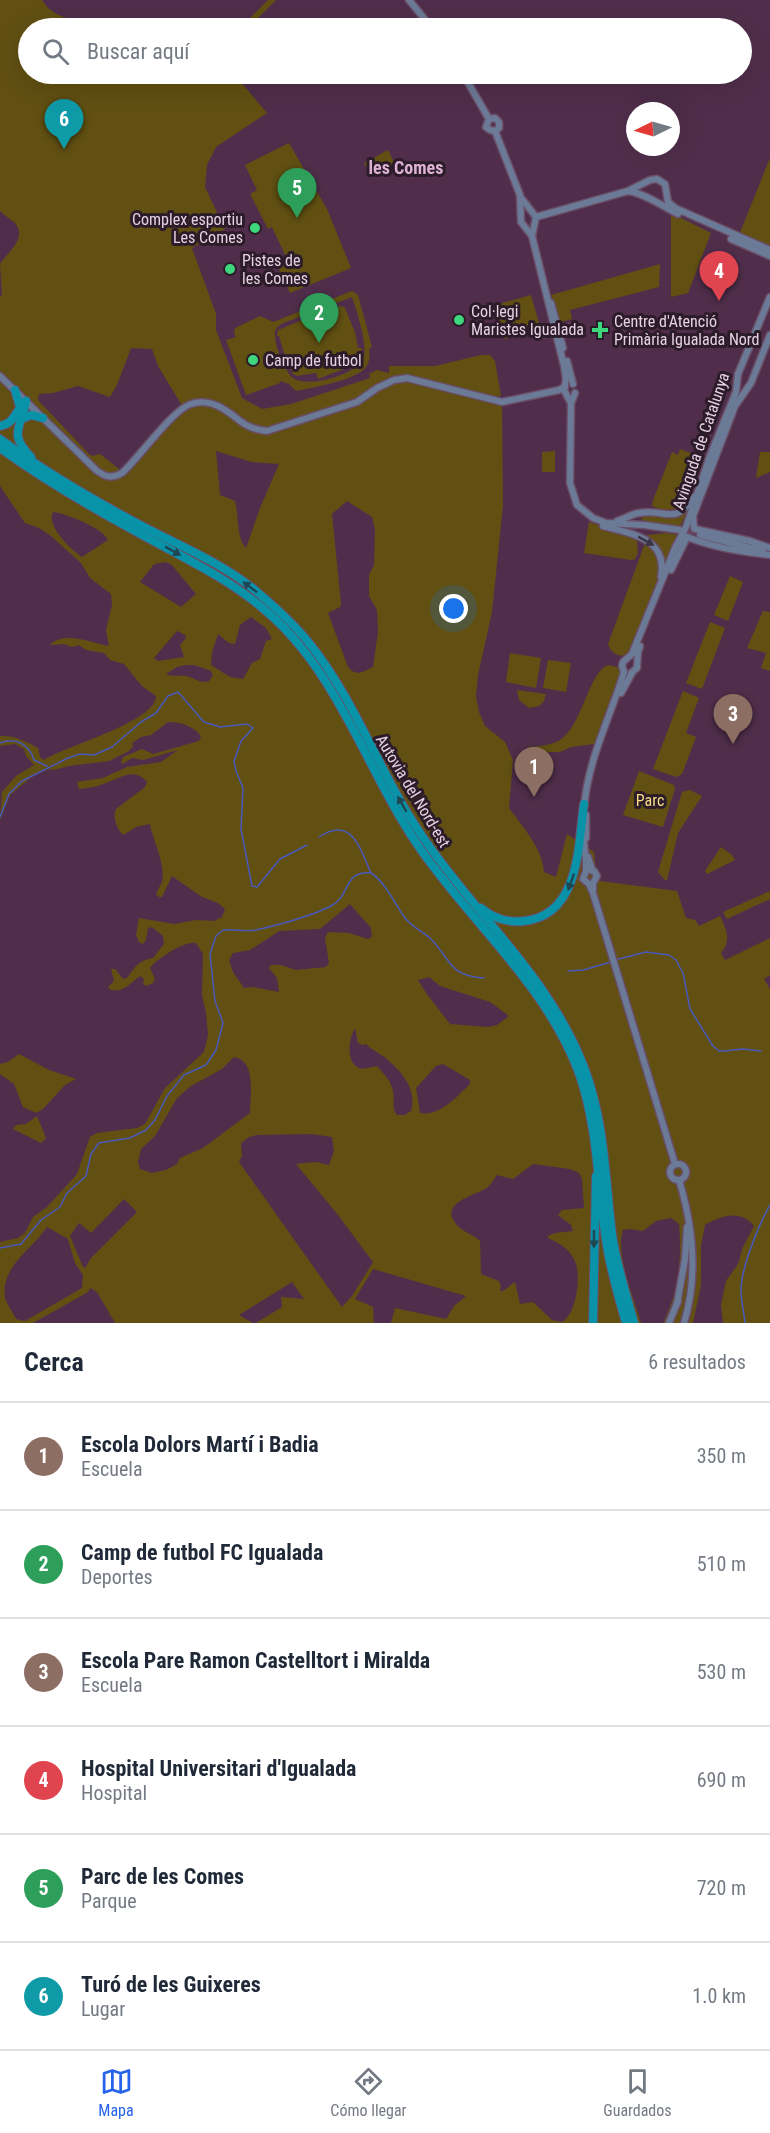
<!DOCTYPE html>
<html lang="es">
<head>
<meta charset="utf-8">
<style>
  :root { --surface:#fff; --page:#f2f2f3; --text:#1f2937; --muted:#747a83; --line:#e0e1e3; --accent:#2563eb }
  body { margin:0; font-family:"Roboto Condensed",sans-serif; background:var(--page); color:var(--text) }
  .compass { position:absolute; left:626px; top:102px; width:54px; height:54px; border-radius:50%; background:var(--surface); box-shadow:0 6px 24px #0002; rotate:265deg }
  .you { position:absolute; left:454px; top:609px; width:21px; height:21px; margin:-15px; border:4px solid #fff; border-radius:50%; background:#1a73e8; box-shadow:0 0 0 9px #1a73e833 }
  .badge { display:grid; place-items:center; width:39px; height:39px; border-radius:50%; background:var(--accent); color:#fff; font-size:20px; font-weight:700 }
  .pin { position:absolute; translate:-50% -50px; filter:drop-shadow(0 2px 3px #0008) }
  .pin::after { content:''; position:absolute; top:32px; width:21px; height:18px; background:inherit; clip-path:polygon(0 0,100% 0,50% 100%) }
  .list { margin:0; padding:0; list-style:none }
  h2 { display:flex; justify-content:space-between; align-items:center; height:78px; margin:0; padding:0 24px; font-size:26px }
  h2 small { font-size:20px; font-weight:400; color:var(--muted) }
  .list li { display:grid; grid-template-columns:39px 1fr auto; gap:18px; align-items:center; box-sizing:border-box; height:108px; padding:0 24px; border-top:2px solid var(--line) }
  .list b { display:block; font-size:22px; white-space:nowrap }
  .list p { margin:0; font-size:20px; white-space:nowrap; color:var(--muted) }
  .list em { font-size:20px; font-style:normal; color:var(--muted) }
  .icon { flex:none; width:33px; height:33px; fill:none; stroke:currentColor; stroke-width:2; stroke-linecap:round; stroke-linejoin:round }
  .map { position:relative; flex:none; width:770px; height:1323px; overflow:hidden }
  .search { position:absolute; background:var(--surface); box-shadow:0 6px 24px #0002; left:18px; right:18px; top:18px; height:66px; display:flex; align-items:center; gap:15px; box-sizing:border-box; padding:0 21px; border-radius:33px; color:var(--muted); font-size:22px }
  .sheet { height:726px; background:var(--surface) }
  nav { display:flex; justify-content:space-around; align-items:center; box-sizing:border-box; height:84px; border-top:2px solid var(--line); background:var(--surface); font-size:16px; color:var(--muted) }
  nav a { display:grid; justify-items:center; gap:3px }
  nav .on { color:var(--accent) }
  .map>svg:first-child { display:block }
</style>
</head>
<body>
<div class="map">
<svg width="770" height="1323" viewBox="0 0 770 1323">
  <rect width="100%" height="100%" fill="#502e4b"/>
  <!-- green -->
  <g fill="#615012" fill-rule="evenodd">
    <path d="M0 0H42C60 32 124 20 157 28H28V74H234L267 113 216 147 207 165 205 187 225 229 192 248 216 314V330L242 398 262 409 291 404 370 378 369 374 377 370 389 373V366H435L481 355H490L495 361 501 396H497L502 403 503 505 492 612 478 675 476 696 479 712 485 726 505 742 513 760 509 808C522 826 543 849 544 872L556 877 567 834 594 852 596 870 600 881 677 891 686 918 695 920 699 926 720 916C726 929 732 941 721 953L725 960 770 938V975L764 979 770 989V1323H723L721 1305 726 1281 738 1264 743 1247 754 1226C740 1209 721 1216 705 1225L701 1245V1285L693 1323H663C679 1291 682 1260 679 1224L671 1218 656 1221 643 1231 630 1229 623 1230C615 1255 634 1298 641 1323H391L395 1308 446 1319 454 1306 466 1296 373 1269 355 1299 373 1307 374 1323H256L282 1307 281 1297 304 1299 292 1282 239 1315 253 1323H115L97 1292 90 1288 88 1292 33 1323H0V1242L18 1238 25 1233 33 1217 47 1207 77 1174 90 1137 97 1133 137 1128 145 1124 165 1088 204 1052 208 1035 206 1013 202 995 203 954 196 943C186 940 156 959 150 968L155 979 153 983 146 986 143 984 144 979 140 976C130 983 125 992 111 990L108 987 114 981 111 969H115L123 979 127 978C135 967 139 960 153 958L164 944 163 936 152 927 148 928 146 940 143 944 139 942 136 935 139 918 174 924 196 920 214 921 222 917 225 909 218 903 202 897 172 876 162 897H159L156 894C157 891 160 886 162 882 166 863 153 842 150 824L136 827 123 835C117 829 112 817 116 809L145 787 147 782C134 766 119 779 103 784 96 787 87 788 79 789L77 782 103 778 127 767 161 762 178 750 143 760 132 758 123 764 121 762 123 757 142 749 153 754 199 741 201 736C193 726 181 722 168 722L151 735 141 737 131 744 134 745 129 751 109 761 69 766 54 770 50 769 34 775 10 795 0 820 2 792 16 776 34 765 26 756 24 749 15 744 0 746V736C14 735 26 741 38 748L40 757 44 760C65 746 156 722 156 696L142 686 124 664 110 660 104 653 86 650 79 645 72 647 64 644 50 645C64 630 92 643 109 646L106 630 112 605 111 594 90 578 81 563 51 536 39 528 25 523 0 486V297L2 295 0 264C7 253 28 238 15 223 10 219 4 215 0 211ZM131 348 152 349 158 366 181 404 124 469H119L100 454 92 456 89 454 38 400 39 394 53 393 78 386 110 397 117 385ZM216 451 252 462 279 464 260 508 246 548C236 537 239 516 235 501L220 495ZM347 501 372 517 375 530 374 565 369 575V596L377 610 378 632 373 667C363 672 356 677 348 667L328 613 340 607 341 604 332 514ZM53 512C67 514 103 528 108 540L82 557C70 549 46 526 53 512ZM166 562 172 565 196 594 181 607 140 582 154 564ZM251 617 266 628 272 639 266 641 260 659 252 663 243 679 230 677 211 665 212 652 218 634 229 643 235 644 240 625ZM177 631 185 635 186 638 180 645 184 657 158 661 154 658ZM185 665H194L211 671 213 675 209 681C200 684 195 678 186 676 179 675 173 677 166 674L177 667ZM350 904 371 928 372 937 368 939 349 933 328 932 325 938 329 963 326 967 296 970 281 965H271L269 968 277 978 279 992 253 987 244 988 233 972 229 960 233 953 250 950 279 931 320 929ZM429 977 440 986 490 1002 509 1016 497 1025 488 1027 450 1024 426 993 418 980ZM355 1028 358 1043 363 1045 366 1044C373 1051 382 1054 389 1061 404 1074 417 1091 411 1111L405 1115H397C391 1108 395 1100 393 1091 391 1081 384 1074 377 1066 372 1067 363 1070 359 1068 345 1061 349 1039 355 1028ZM234 1057C257 1061 250 1095 250 1113L203 1148 180 1158 177 1164 166 1170 152 1173 140 1169 138 1162 141 1149 155 1136 177 1098 191 1086 222 1069ZM443 1064 470 1080V1084C457 1096 440 1117 420 1113L416 1088 436 1066ZM311 1134 332 1137 334 1151 329 1165 316 1162 296 1164 338 1215 373 1262 352 1296 342 1307 239 1162 242 1156 241 1143 249 1137 257 1135ZM533 1164 570 1169 579 1173 582 1179 584 1208 562 1210 558 1215 571 1225 573 1231 555 1233 548 1236V1238C559 1243 568 1248 574 1259 582 1273 577 1314 562 1322L552 1320 533 1302 520 1304 515 1282 503 1291H500L501 1286 499 1281 481 1274 480 1241C473 1234 462 1232 456 1224 438 1202 478 1195 488 1187 491 1184 494 1179 497 1175L513 1179ZM124 1199 137 1212 91 1258 85 1268 83 1267 70 1236 79 1223 91 1233ZM47 1227 68 1239 75 1263 83 1275 82 1288 25 1321 16 1319C13 1312 7 1305 5 1298 0 1266 33 1249 47 1227Z"/>
    <path d="M268 0H276L248 28H235L238 26 240 28Z"/>
    <path d="M289 143 327 209 351 268 290 293 277 265 287 259 272 227 268 229 250 194 257 190 245 165Z"/>
    <path d="M388 150 395 164 371 176 364 163Z"/>
    <path d="M770 158V246L739 235Z"/>
    <path d="M671 213 711 233 688 293 671 297Z"/>
    <path d="M660 264 659 287 570 310 572 319 561 322 558 319 551 295Z"/>
    <path d="M352 291 358 295 372 347 369 348C370 354 370 361 366 367 355 381 314 387 296 391L289 384 280 381V383L246 395 226 340 236 337 234 333 235 328 260 316 273 322ZM352 297C357 311 367 343 364 356 360 374 308 389 293 378 285 372 275 346 275 336 274 330 277 327 281 324Z"/>
    <path d="M531 295 541 330 504 339 495 305Z"/>
    <path d="M339 305 345 308 355 332 358 348H362L360 355 343 365 344 369 318 379 316 373 297 376 293 374 284 353 279 336H277L278 330 311 316 339 307Z"/>
    <path d="M680 449 698 456 677 509 662 510 652 506 653 500 672 452 678 455Z"/>
    <path d="M555 451V472H542V452Z"/>
    <path d="M760 452H770V472L756 478Z"/>
    <path d="M688 509 680 527 641 520 644 514 665 516Z"/>
    <path d="M589 522 631 537 637 541 638 553 635 559 631 560 584 553Z"/>
    <path d="M666 533 678 535 665 567 659 548 647 535Z"/>
    <path d="M645 543 648 544 658 556 657 581 629 653C621 659 611 654 608 644Z"/>
    <path d="M730 576 743 582 728 621 714 615Z"/>
    <path d="M763 611 770 612V671L761 668 766 653 747 648Z"/>
    <path d="M710 622 725 628 702 689 686 683Z"/>
    <path d="M510 653 541 658 536 688 506 682Z"/>
    <path d="M548 660 571 663 566 692 543 688Z"/>
    <path d="M608 665 617 667 621 674 614 695 594 744 571 747 560 752H528L527 747C539 746 554 746 564 737 582 722 590 671 608 665Z"/>
    <path d="M517 690 546 694 544 701 539 706 529 708 519 700Z"/>
    <path d="M683 691 699 698 686 733 696 737 682 774 676 777 653 769Z"/>
    <path d="M639 771 674 785 675 789 663 827 623 815Z"/>
    <path d="M690 790 702 796 678 833 667 880H665L658 872 682 792Z"/>
    <path d="M721 847 732 855 735 860 707 874 705 871Z"/>
    <path d="M770 891V899L727 919 723 912Z"/>
    <path d="M19 1054 49 1070 76 1079 65 1085 43 1109 36 1113 23 1107 14 1084 0 1074V1064L8 1062Z"/>
    <path d="M37 1116 46 1138 41 1143 13 1129 16 1125 26 1124Z"/>
  </g>
  <g fill="none" stroke-linecap="round" stroke-linejoin="round">
    <!-- stream -->
    <g stroke="#4959bb" stroke-width="1.5">
      <path d="M0 743C16 737 29 744 34 760L47 766"/>
      <path d="M0 817 9 794 22 781 68 758 80 754 94 755 112 747 141 722 156 713 168 696 178 692 204 722 220 727 247 724 253 728 241 741 234 761 236 771 243 788 241 829 252 886 257 887 280 859 307 845"/>
      <path d="M319 837C352 815 360 849 371 873"/>
      <path d="M615 960 646 952 669 955 676 960 683 973 690 1009 713 1046 719 1051H725L742 1049 761 1051"/>
      <path d="M568 971 583 970 611 962"/>
      <path d="M0 1248 21 1244 41 1220 60 1207 67 1193 86 1176 91 1154 99 1143 130 1138 146 1130 155 1120 167 1096 184 1075 206 1065 216 1050 223 1023 215 1001 210 954 216 936 223 930C234 929 245 932 256 930 278 925 311 916 331 906 351 896 343 870 371 873 385 882 395 904 405 918 412 927 422 931 430 938 452 960 448 976 484 978"/>
      <path d="M745 1323C744 1312 741 1301 741 1290 741 1268 759 1224 770 1205"/>
    </g>
    <!-- secondary-tunnel -->
    <path stroke="#674662" stroke-width="6" stroke-dasharray="6 3" stroke-linecap="butt" d="M680 530 700 535"/>
    <defs>
      <g id="secondary">
        <path d="M409 0 432 28"/>
        <path d="M463 74 489 119"/>
        <path d="M489 119 495 118 499 122V128L495 131"/>
        <path d="M489 119 486 127 490 130 495 131"/>
        <path d="M495 131 520 195 521 222 532 236 564 366 566 379 564 390 571 403"/>
        <path d="M628 191C644 193 664 207 678 214"/>
        <path d="M522 199 536 217"/>
        <path d="M536 217 628 191 650 180 657 179 665 184 668 202 675 208 770 250"/>
        <path d="M532 236 536 217"/>
        <path d="M731 239 770 256"/>
        <path d="M551 303 563 348"/>
        <path d="M545 334 570 327"/>
        <path d="M567 361 573 384"/>
        <path d="M0 376 96 470C105 477 112 479 122 473 139 458 172 410 191 404 199 401 210 402 218 406 239 416 240 428 267 431L357 402 377 388 394 380 407 378 502 402 559 390 565 387"/>
        <path d="M575 393 571 403 570 483 577 505 593 518 606 523 644 525 680 530"/>
        <path d="M617 521C625 519 631 514 639 513 666 508 674 527 694 497"/>
        <path d="M603 526C632 534 668 538 661 577"/>
        <path d="M694 528 693 516 735 406 751 383 770 335"/>
        <path d="M695 529 750 541 770 548"/>
        <path d="M700 535 763 551"/>
        <path d="M685 536C710 547 742 552 770 555"/>
        <path d="M671 570 687 537"/>
        <path d="M624 672 622 666 623 662 632 654 675 548 686 527 710 456 736 392 738 374 770 297"/>
        <path d="M631 673 637 668 638 652 640 646"/>
        <path d="M621 693 632 673"/>
        <path d="M584 808C588 759 610 718 624 672"/>
        <path d="M586 815V838"/>
        <path d="M583 834 586 861V871L583 879 589 884 593 893 675 1164"/>
        <path d="M588 857 592 870"/>
        <path d="M589 870 594 871 597 876 593 883V890"/>
        <circle cx="678" cy="1172" r="8"/>
        <path d="M679 1180C693 1226 698 1277 684 1323"/>
        <path d="M677 1304 685 1259 687 1227"/>
        <path d="M669 1323 678 1301"/>
      </g>
      <g id="highway">
        <path d="M15 390 20 407"/>
        <path d="M26 401C22 427 7 433 31 457"/>
        <path d="M21 419 31 415 43 418"/>
        <path d="M0 426C16 423 15 410 26 401"/>
        <path d="M0 439C45 472 93 500 142 526 180 546 222 563 256 591 275 607 294 624 309 643 356 701 380 775 422 836 476 916 551 978 585 1070 605 1124 605 1178 612 1234 616 1264 626 1293 634 1323"/>
        <path d="M0 448C43 479 89 506 135 531 180 556 227 577 266 611 339 673 366 770 419 847 472 924 546 984 579 1073 599 1130 597 1188 607 1246 611 1272 619 1298 626 1323"/>
        <path d="M481 908C493 918 508 923 524 921 580 915 578 846 584 804"/>
        <path d="M593 1323 596 1176"/>
      </g>
    </defs>
    <!-- secondary casing -->
    <use href="#secondary" stroke="#6a4d66" stroke-width="9"/>
    <!-- highway casing -->
    <use href="#highway" stroke="#6a4d66" stroke-width="10"/>
    <!-- secondary -->
    <use href="#secondary" stroke="#6b7a96" stroke-width="6"/>
    <!-- highway -->
    <use href="#highway" stroke="#0893a8" stroke-width="8"/>
  </g>
  <!-- one-way arrows -->
  <defs><path id="oneway-solid" d="M-6-.8H1V-3.2L6.5 0L1 3.2V.8H-6Z" transform="scale(1.5)"/></defs>
  <use fill="#3c3444" href="#oneway-solid" transform="translate(646 541) rotate(29)"/>
  <g fill="#1f4655">
    <use href="#oneway-solid" transform="translate(173 551) rotate(29)"/>
    <use href="#oneway-solid" transform="translate(250 587) rotate(-143)"/>
    <use href="#oneway-solid" transform="translate(402 804) rotate(-120)"/>
    <use href="#oneway-solid" transform="translate(571 882) rotate(110)"/>
    <use href="#oneway-solid" transform="translate(594 1239) rotate(90)"/>
  </g>
  <!-- markers -->
  <g fill="#3ed77d" stroke="#2c1c29" stroke-width="2">
    <circle cx="255" cy="228" r="6"/>
    <circle cx="230" cy="269" r="6"/>
    <circle cx="459" cy="320" r="6"/>
    <path d="M597 321h6v6h6v6h-6v6h-6v-6h-6v-6h6z"/>
    <circle cx="253" cy="360" r="6"/>
  </g>
  <g text-anchor="middle" dominant-baseline="central" stroke-width="6" stroke-linejoin="round" paint-order="stroke">
    <!-- poi labels -->
    <g font-size="16" fill="#e7d1e3" stroke="#2c1c29" text-anchor="start">
      <text x="243" y="219" text-anchor="end">Complex esportiu<tspan x="243" dy="18">Les Comes</tspan></text>
      <text x="242" y="260">Pistes de<tspan x="242" dy="18">les Comes</tspan></text>
      <text x="471" y="311">Col·legi<tspan x="471" dy="18">Maristes Igualada</tspan></text>
      <text x="614" y="321">Centre d'Atenció<tspan x="614" dy="18">Primària Igualada Nord</tspan></text>
      <text x="265" y="360">Camp de futbol</text>
    </g>
    <!-- street labels -->
    <g font-size="16" fill="#e7d1e3" stroke="#2c1c29">
      <text transform="translate(701 441) rotate(-71)">Avinguda de Catalunya</text>
      <text transform="translate(413 791) rotate(59)">Autovia del Nord-est</text>
    </g>
    <!-- park labels -->
    <g font-size="16" fill="#f7dc85" stroke="#2c1c29">
      <text x="650" y="800">Parc</text>
    </g>
    <!-- neighbourhood labels -->
    <g font-size="18" font-weight="bold" fill="#dcb1d4" stroke="#2c1c29">
      <text x="406" y="167">les Comes</text>
    </g>
  </g>
</svg>
<svg class="compass" viewBox="-18 -18 36 36"><path d="M0-13l5 13h-10z" fill="#e53935"/><path d="M0 13l5-13h-10z" fill="#747a83"/></svg>
<div class="you"></div>
<div class="pin badge" style="left:534px;top:797px;background:#8d6e63">1</div>
<div class="pin badge" style="left:319px;top:343px;background:#2e9e5b">2</div>
<div class="pin badge" style="left:733px;top:744px;background:#8d6e63">3</div>
<div class="pin badge" style="left:719px;top:301px;background:#e0444e">4</div>
<div class="pin badge" style="left:297px;top:218px;background:#2e9e5b">5</div>
<div class="pin badge" style="left:64px;top:149px;background:#0f9aa8">6</div>
<div class="search"><svg class="icon" aria-label="search" viewBox="0 0 24 24"><circle cx="10" cy="10" r="6"/><path d="M15 15l6 6"/></svg>Buscar aquí</div>
</div>
<section class="sheet">
<h2>Cerca<small>6 resultados</small></h2>
<ul class="list">
<li><span class="badge" style="background:#8d6e63">1</span><div><b>Escola Dolors Martí i Badia</b><p>Escuela</p></div><em>350 m</em></li>
<li><span class="badge" style="background:#2e9e5b">2</span><div><b>Camp de futbol FC Igualada</b><p>Deportes</p></div><em>510 m</em></li>
<li><span class="badge" style="background:#8d6e63">3</span><div><b>Escola Pare Ramon Castelltort i Miralda</b><p>Escuela</p></div><em>530 m</em></li>
<li><span class="badge" style="background:#e0444e">4</span><div><b>Hospital Universitari d'Igualada</b><p>Hospital</p></div><em>690 m</em></li>
<li><span class="badge" style="background:#2e9e5b">5</span><div><b>Parc de les Comes</b><p>Parque</p></div><em>720 m</em></li>
<li><span class="badge" style="background:#0f9aa8">6</span><div><b>Turó de les Guixeres</b><p>Lugar</p></div><em>1.0 km</em></li>
</ul>
</section>
<nav>
<a class="on"><svg class="icon" aria-label="map" viewBox="0 0 24 24"><path d="M3 6l6-2 6 2 6-2v14l-6 2-6-2-6 2zM9 4v14M15 6v14"/></svg>Mapa</a>
<a><svg class="icon" aria-label="directions" viewBox="0 0 24 24"><path d="M12 3l9 9-9 9-9-9zM9 14v-3h6M13 9l2 2-2 2"/></svg>Cómo llegar</a>
<a><svg class="icon" aria-label="saved" viewBox="0 0 24 24"><path d="M7 4h10v16l-5-4-5 4z"/></svg>Guardados</a>
</nav>
</body>
</html>
